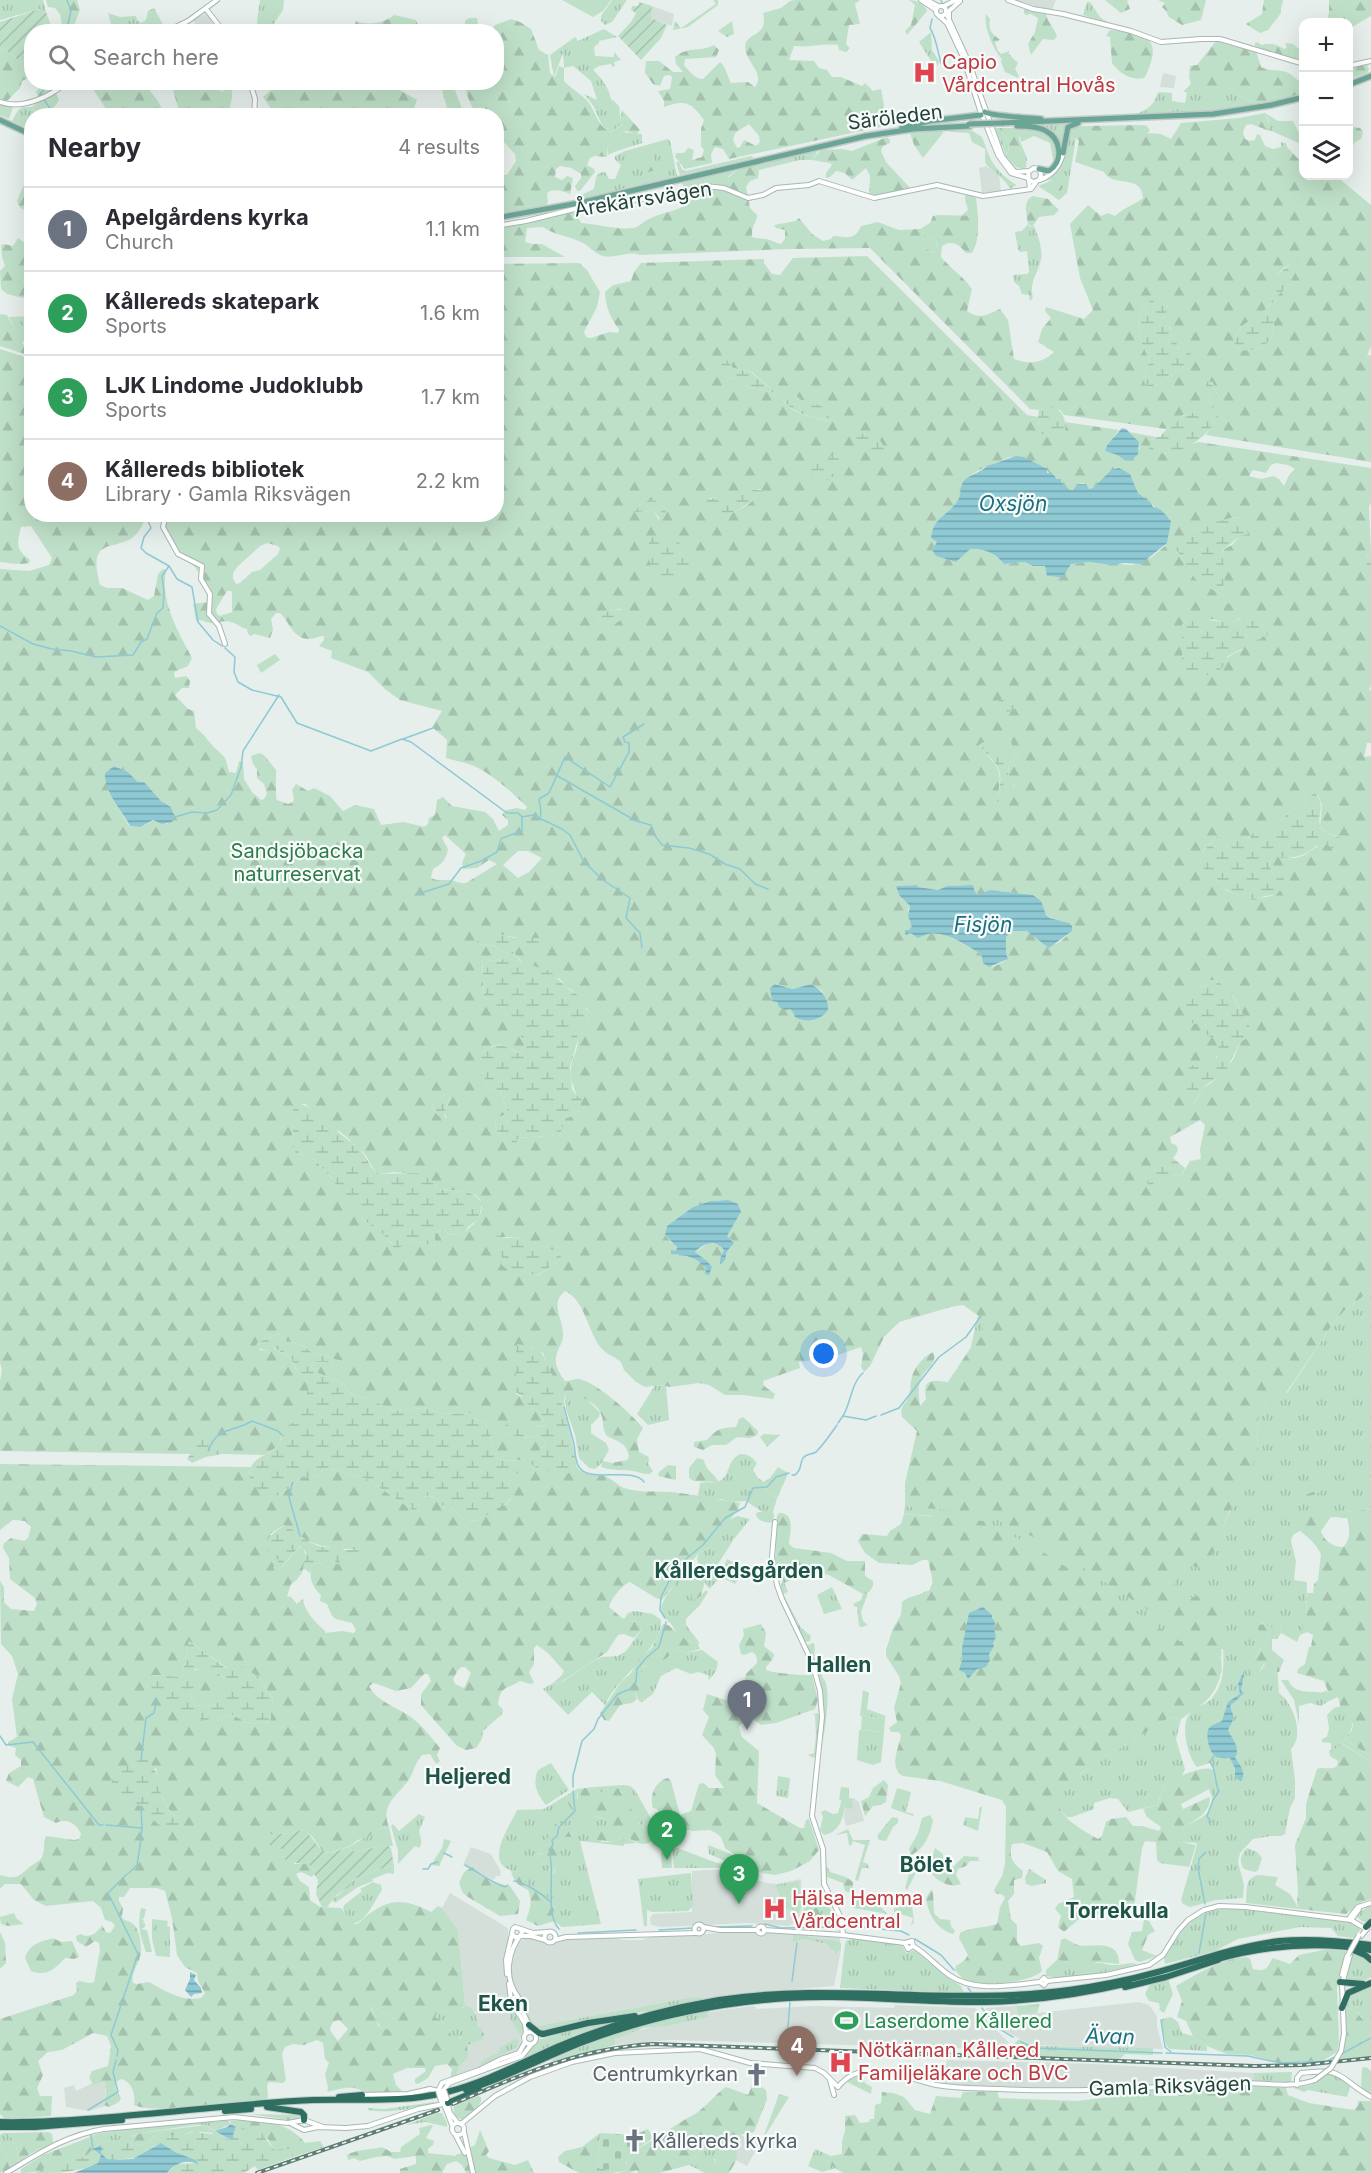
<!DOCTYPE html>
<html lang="en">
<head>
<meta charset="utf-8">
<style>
  :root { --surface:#fff; --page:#f7f7f7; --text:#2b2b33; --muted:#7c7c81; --line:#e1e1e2; --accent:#7c3aed }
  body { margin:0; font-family:Inter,sans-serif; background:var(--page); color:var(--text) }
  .controls { position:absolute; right:18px; top:18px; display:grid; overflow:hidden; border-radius:12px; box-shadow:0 6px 24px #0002 }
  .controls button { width:54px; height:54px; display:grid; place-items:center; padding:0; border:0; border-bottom:2px solid var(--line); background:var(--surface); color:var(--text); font:30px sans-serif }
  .you { position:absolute; left:824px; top:1354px; width:21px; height:21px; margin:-15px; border:4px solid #fff; border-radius:50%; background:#1a73e8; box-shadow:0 0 0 9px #1a73e833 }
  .badge { display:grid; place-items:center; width:39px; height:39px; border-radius:50%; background:var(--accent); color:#fff; font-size:20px; font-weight:700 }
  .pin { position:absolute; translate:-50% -50px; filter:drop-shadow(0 2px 3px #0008) }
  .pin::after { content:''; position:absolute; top:32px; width:21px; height:18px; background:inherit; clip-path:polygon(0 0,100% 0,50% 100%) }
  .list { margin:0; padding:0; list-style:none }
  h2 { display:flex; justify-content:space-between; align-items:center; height:78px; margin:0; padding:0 24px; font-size:26px }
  h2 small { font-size:20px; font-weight:400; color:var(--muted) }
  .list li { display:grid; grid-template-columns:39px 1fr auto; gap:18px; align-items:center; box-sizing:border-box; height:84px; padding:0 24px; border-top:2px solid var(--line) }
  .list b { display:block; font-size:22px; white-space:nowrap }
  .list p { margin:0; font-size:20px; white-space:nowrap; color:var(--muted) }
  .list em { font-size:20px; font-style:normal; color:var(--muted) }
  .icon { flex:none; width:33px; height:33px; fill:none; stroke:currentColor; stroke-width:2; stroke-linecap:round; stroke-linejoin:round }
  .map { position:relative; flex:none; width:1371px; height:2173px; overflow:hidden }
  .search { position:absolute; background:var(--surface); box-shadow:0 6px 24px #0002; left:24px; top:24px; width:480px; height:66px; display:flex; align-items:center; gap:15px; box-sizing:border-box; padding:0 21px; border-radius:24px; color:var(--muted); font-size:22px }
  .panel { position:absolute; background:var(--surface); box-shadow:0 6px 24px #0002; left:24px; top:108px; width:480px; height:414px; border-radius:24px }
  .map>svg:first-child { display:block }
</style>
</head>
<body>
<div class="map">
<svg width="1371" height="2173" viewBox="0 0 1371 2173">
  <defs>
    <pattern id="grass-tufts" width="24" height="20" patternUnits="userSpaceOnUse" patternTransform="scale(1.5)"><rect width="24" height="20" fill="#bfe0c8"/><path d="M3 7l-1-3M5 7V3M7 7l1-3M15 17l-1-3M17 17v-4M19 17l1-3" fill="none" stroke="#a4c1ad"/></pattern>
    <pattern id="forest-firs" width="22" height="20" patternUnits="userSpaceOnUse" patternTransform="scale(1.5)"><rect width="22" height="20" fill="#bfe0c8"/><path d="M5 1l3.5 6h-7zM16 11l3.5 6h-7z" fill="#a4c1ad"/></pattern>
    <pattern id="wetland-marsh" width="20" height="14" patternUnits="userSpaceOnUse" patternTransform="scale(1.5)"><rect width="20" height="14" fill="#bfe0c8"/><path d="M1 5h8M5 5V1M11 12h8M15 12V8" fill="none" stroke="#a4c1ad"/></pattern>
    <pattern id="cemetery-stones" width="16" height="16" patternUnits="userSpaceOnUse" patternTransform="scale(1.5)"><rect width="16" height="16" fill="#bfe0c8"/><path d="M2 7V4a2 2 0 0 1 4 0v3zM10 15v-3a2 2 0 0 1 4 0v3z" fill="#a4c1ad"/></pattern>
    <pattern id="garden-furrows" width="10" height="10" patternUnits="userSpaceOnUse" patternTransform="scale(1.5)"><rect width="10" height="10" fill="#bfe0c8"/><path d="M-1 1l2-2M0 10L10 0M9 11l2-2" fill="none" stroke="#a4c1ad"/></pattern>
    <pattern id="water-rules" width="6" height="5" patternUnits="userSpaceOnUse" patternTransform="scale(1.5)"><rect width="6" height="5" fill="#8ec9d4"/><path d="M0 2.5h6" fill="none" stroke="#74a5ad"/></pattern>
  </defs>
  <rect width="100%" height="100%" fill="#e6efeb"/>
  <!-- built -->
  <g fill="#d4dfda">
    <path d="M1016 0H1056L1052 10 1037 7Z"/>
    <path d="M652 6 674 14 672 26 650 18Z"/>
    <path d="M207 13 215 27 219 31H199L193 20Z"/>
    <path d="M1163 73 1176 76 1174 88 1160 87Z"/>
    <path d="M986 166 999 176 1001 191 982 193 979 168Z"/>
    <path d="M856 1800 859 1802 864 1821 846 1826 844 1818 845 1803Z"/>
    <path d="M471 1847 491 1854 501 1872 500 1876H496L494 1880 463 1865Z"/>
    <path d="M730 1865 755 1880 767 1883 777 1884 801 1879 802 1908 799 1920 789 1926 748 1923 661 1927 651 1925 650 1918 653 1914 692 1912V1871L726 1869Z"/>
    <path d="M450 1893 506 1927 508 1929V1942L515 1944 527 1937 553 1944 568 1939 610 1937 624 1940H642L654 1935 694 1934 703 1936 705 1934 725 1932H752L763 1935 767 1932 793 1933 840 1938 841 1950 834 1986 762 1992 703 2000 693 1997 537 2026 533 2023 525 2004 523 2009 534 2028 525 2029 520 2040 522 2042 517 2051 484 2067 457 2077 456 2072 460 2065 464 2062 467 2045 482 2040 481 2027 477 2026 476 2013 470 2007 465 2005 458 1930 442 1908Z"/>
    <path d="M1139 2002 1149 2005 1157 2016V2026L1163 2049 1032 2045 1005 2031 985 2008 1016 2006 1018 2015Z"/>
    <path d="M895 2005 975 2008 1009 2043 999 2047 986 2049 670 2040 615 2045 614 2042 618 2036 628 2032 708 2017 709 2012 738 2008 755 2006 756 2009 814 2006 894 2008Z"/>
    <path d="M947 2060 1095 2064 1254 2073V2081L1175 2086 1074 2089 955 2087 942 2085Z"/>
    <path d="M103 2082 106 2085 104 2104 106 2106 89 2111 66 2107 64 2088 74 2085 76 2091 91 2084Z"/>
    <path d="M739 2134 759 2145 747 2166 734 2159V2145Z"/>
  </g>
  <!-- grass -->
  <g fill="url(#grass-tufts)" fill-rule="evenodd">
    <path d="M0 0H43L46 12 39 9 0 20Z"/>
    <path d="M260 0H284L283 10 269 31 258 30 257 21Z"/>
    <path d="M612 0H627L612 22 605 25 601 21V16Z"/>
    <path d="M713 0H718V5L688 27 673 30 675 21 681 28 716 4Z"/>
    <path d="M1087 2H1090L1100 17 1108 23 1083 15Z"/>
    <path d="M154 8 166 30 160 32H93L91 30 111 24 108 13 120 17 136 16 137 20 141 23 146 20 148 11Z"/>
    <path d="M732 21 734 34 727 37 718 31Z"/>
    <path d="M604 29 617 37 599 41V43L594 47 595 56 611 57H614V52L621 60 614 62 615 66 612 67 611 64 599 66 593 70C601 77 609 88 611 99 626 109 616 111 622 124L612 132C600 128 599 117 594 107 591 102 587 98 584 94L597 100 591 81 573 66 564 68 563 53 554 77 550 55 575 37 578 41Z"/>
    <path d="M931 32 932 50 939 61 938 66 936 62 933 64 919 42Z"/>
    <path d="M440 83H455V90L464 114 449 115Z"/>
    <path d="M1232 88 1239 96 1259 105 1226 111 1132 116C1147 109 1153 108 1158 92L1172 93V101L1185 103 1187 92Z"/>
    <path d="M0 104 13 107 9 119 0 115Z"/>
    <path d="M23 107H32C36 117 45 112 52 115L32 116 31 130 12 121 18 110Z"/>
    <path d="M1265 113 1278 121H1293L1303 141V145L1274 132 1264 129H1267L1269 121Z"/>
    <path d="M1069 124 1064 132 1061 155 1058 141 1034 125Z"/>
    <path d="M995 128H999C1006 138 1013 145 1006 156Z"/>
    <path d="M1020 128C1044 129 1062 137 1054 164L1050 143 1034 136 1021 142 1019 134Z"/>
    <path d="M945 129H969L982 137C992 164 993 168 1016 185L1010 189C1004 177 993 173 986 164 984 160 986 154 985 149L972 142 969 133 951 132Z"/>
    <path d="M622 132 642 134V143L617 151 608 155V145Z"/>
    <path d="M1076 138 1067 193 1059 200 1052 196 1055 197 1053 180 1047 181C1062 170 1064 157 1067 140Z"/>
    <path d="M668 139 670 141 677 176 580 199 579 196 594 189C596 182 594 172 605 172L609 179H615L621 165 615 160V156L625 151Z"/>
    <path d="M815 149 817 153 812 160H800L759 170 754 165Z"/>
    <path d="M751 156 754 158 680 175 676 162H679L682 169 686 171Z"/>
    <path d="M735 168 736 170C723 183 700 188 684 188L681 180Z"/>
    <path d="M966 193 976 198 978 216H961L968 210 965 198Z"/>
    <path d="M1028 224 1030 227 1034 226C1038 235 1043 250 1041 260 1037 276 1029 281 1033 298L1030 301 1029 295 1022 294 1019 286 1014 282 1013 275 1027 274 1029 272 1027 251 1020 252 1018 249 1015 232 1022 231Z"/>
    <path d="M923 233 937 241 936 251 934 253 923 247Z"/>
    <path d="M31 316V339L22 342 9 317Z"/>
    <path d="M988 1270 1217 1540 1258 1449 1257 1424 1261 1410 1268 1397 1274 1393H1287L1332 1325 1344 1311 1371 1290V1479L1369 1477 1371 1480V1509L1288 1520 1301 1530 1293 1535 1291 1541 1296 1561 1294 1580 1307 1582 1306 1622 1303 1630 1308 1632 1300 1635 1297 1642 1281 1633 1280 1626 1274 1629 1262 1623 1266 1633 1270 1636 1248 1666 1259 1673 1267 1661 1270 1660 1277 1664 1279 1693C1293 1703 1305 1735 1291 1749L1295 1780V1798L1290 1808 1285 1834 1281 1836H1271L1253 1839 1240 1853 1238 1862 1244 1885 1243 1898 1216 1900 1190 1907 1183 1904 1181 1900 1197 1845 1196 1843 1181 1842V1835L1184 1827C1203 1817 1222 1810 1207 1786L1213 1768 1210 1763 1197 1767 1195 1765C1187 1752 1179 1723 1192 1711 1198 1706 1207 1704 1212 1698 1224 1684 1224 1666 1223 1649H1208L1221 1658 1222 1669 1207 1660 1172 1713 1156 1726 1170 1717 1181 1719 1176 1739 1185 1769 1182 1776 1164 1786 1157 1805 1128 1812 1118 1799 1110 1798 1094 1803V1809L1072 1817H1067C1063 1813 1057 1808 1057 1801 1056 1783 1129 1743 1145 1733L922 1770 923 1592 933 1590 931 1555 933 1516 904 1514 905 1506 935 1508Z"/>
    <path d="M655 1385 666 1386 669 1420 648 1425 637 1414Z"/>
    <path d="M569 1391 587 1399 600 1413 599 1417 591 1425V1433L606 1443 609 1450 601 1464 595 1469 589 1468 579 1458 575 1435 566 1409 565 1393Z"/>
    <path d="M764 1434 780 1435 767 1447 760 1437Z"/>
    <path d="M740 1454C748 1454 752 1457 757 1463L753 1470 758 1478 764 1482 770 1478 778 1467 788 1473 770 1482 765 1488 769 1494 777 1498 773 1512 764 1513 746 1501 730 1502 721 1499 714 1500 699 1497 698 1495 700 1483C706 1481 713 1484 719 1481 731 1476 726 1461 740 1454Z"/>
    <path d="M737 1516 750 1519 734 1539 718 1564 724 1566 727 1559 737 1564 738 1580 735 1584 721 1577 709 1589 703 1579 699 1598 706 1590 708 1592 700 1605 686 1619V1625L699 1642V1644C687 1641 679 1637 673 1627 671 1622 666 1620 663 1616 657 1605 668 1595 673 1586 676 1581 674 1574 678 1568L687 1567 690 1563 700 1568 697 1558 699 1553 711 1546 726 1522Z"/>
    <path d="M783 1580 788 1592 783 1594 801 1628 811 1636 810 1641 804 1642 795 1625 780 1588Z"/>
    <path d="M832 1587 842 1609 824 1614 817 1595Z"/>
    <path d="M868 1593 861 1612 863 1621 868 1625 862 1627 859 1626 857 1607H855L853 1604 861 1600 863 1594Z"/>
    <path d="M635 1611 653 1614 661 1620C664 1646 615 1680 605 1705L592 1692 568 1715 543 1689 553 1683 562 1682 595 1660 602 1657 618 1656 626 1651 642 1629 637 1622 624 1619 628 1613Z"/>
    <path d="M813 1643C817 1648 813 1653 815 1660 817 1668 821 1675 825 1681 831 1693 825 1735 821 1747V1689L814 1665 806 1646Z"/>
    <path d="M676 1648 686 1653 702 1650 718 1662 716 1671 709 1680 708 1675 698 1672 691 1674 676 1668 661 1676 653 1694 642 1702 639 1701 635 1692 641 1689 640 1668 667 1658Z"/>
    <path d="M1281 1680H1288C1294 1692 1302 1691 1314 1692 1321 1692 1322 1694 1328 1689L1323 1700 1327 1702 1321 1706 1310 1703 1299 1706V1724L1294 1700Z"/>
    <path d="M863 1690 869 1693 867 1709 886 1716 885 1718 860 1716Z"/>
    <path d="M1341 1706C1349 1721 1360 1722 1344 1739L1371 1756V1762L1342 1743 1339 1747 1331 1751V1743L1322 1742V1739L1327 1737 1329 1728 1327 1715 1334 1708Z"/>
    <path d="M820 1713 816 1754 813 1758 808 1755 814 1753 816 1736 815 1715 813 1714Z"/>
    <path d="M859 1730 884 1732 881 1762 873 1765 857 1760Z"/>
    <path d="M551 1763 569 1790 546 1805C537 1794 532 1784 538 1770Z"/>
    <path d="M778 1776 790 1778 788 1798 776 1796Z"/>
    <path d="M624 1785 630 1786 635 1790 659 1833 666 1840 652 1841 624 1801 621 1791 610 1792 606 1789 601 1793 593 1787Z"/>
    <path d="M841 1787 849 1788V1798L856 1799 852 1801 853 1809 845 1808V1803L839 1799Z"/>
    <path d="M897 1788 911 1792 906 1812 914 1814 913 1816 891 1808Z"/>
    <path d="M577 1789V1811L606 1820 608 1824 600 1831 601 1842H614L627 1838 636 1843 624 1844V1846L580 1841 601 1924 562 1927 554 1921 553 1913 556 1906C546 1896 533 1892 524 1881L525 1872C478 1872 507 1831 517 1810L544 1809ZM559 1824 573 1832 574 1835 562 1837 558 1843 555 1849 557 1861 554 1874 549 1871V1866L534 1855 538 1853 544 1855 550 1835 549 1832Z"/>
    <path d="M980 1807H982L978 1831 963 1825 965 1817 978 1819Z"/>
    <path d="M419 1814 425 1817 419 1831C420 1837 424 1842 419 1848L415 1846 398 1864V1851L391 1826 393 1824 399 1831Z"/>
    <path d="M389 1827 393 1846H381L353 1852 349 1847 378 1829Z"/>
    <path d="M848 1829 853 1840H870L863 1862 868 1864 869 1868H862L858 1881 855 1880 865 1845 853 1841 851 1846 849 1845 847 1833 835 1835Z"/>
    <path d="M444 1839 451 1841 439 1866 431 1865 442 1848Z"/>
    <path d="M708 1845 731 1854 737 1866 709 1854Z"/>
    <path d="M672 1846 717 1863 726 1864 728 1866 726 1868H674Z"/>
    <path d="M1247 1848 1257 1852 1262 1858 1258 1870 1255 1872 1244 1869C1238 1861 1241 1855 1247 1848Z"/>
    <path d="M394 1866V1874L388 1873 372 1879 373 1881 358 1887 335 1903 332 1900 349 1887 354 1879 383 1868Z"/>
    <path d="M730 1866 741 1871V1879H727L726 1870Z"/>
    <path d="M691 1873 693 1906 688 1911 652 1912 647 1910V1926H644L638 1879Z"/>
    <path d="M1258 1875 1278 1877 1275 1885 1290 1894 1299 1909 1246 1903C1247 1890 1244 1879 1258 1875Z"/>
    <path d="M799 1881 801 1906 798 1913 790 1909H781V1898L775 1885Z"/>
    <path d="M373 1882 381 1885 382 1890C373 1902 369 1919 353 1924L349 1920 343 1909 344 1905 362 1891 360 1889Z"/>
    <path d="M820 1895H824L837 1924 812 1925 818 1919 820 1906 816 1901Z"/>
    <path d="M857 1900 881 1907 887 1914 854 1908 852 1901Z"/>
    <path d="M912 1905 914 1922 911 1926 913 1918 894 1912V1908Z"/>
    <path d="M1371 1905V1920L1363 1922 1357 1917 1358 1913Z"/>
    <path d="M141 1908 146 1909 144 1918 141 1919 144 1920 143 1923H145V1927L141 1929 147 1930 152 1952H146C140 1934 137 1927 141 1908Z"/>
    <path d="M1228 1908 1346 1921 1359 1926 1360 1930 1354 1938 1338 1936 1331 1928 1300 1927 1238 1939 1215 1951 1165 1964 1164 1957C1183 1929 1191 1912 1228 1908Z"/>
    <path d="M152 1919 168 1921 167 1926 170 1927V1957L156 1956 152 1939Z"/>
    <path d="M793 1934C804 1935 817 1939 825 1940 832 1940 834 1939 841 1943V1949L835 1954V1950H831L827 1944 804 1939 793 1942Z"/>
    <path d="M851 1939 890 1941 902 1945 906 1953 915 1950 945 1976 961 1986 964 1993 840 1988 845 1944 846 1941Z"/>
    <path d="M1354 1952 1361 1955 1371 1962V1977C1364 1982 1354 1984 1346 1979L1349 1962Z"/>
    <path d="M1057 1960 1072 1963 1083 1969C1103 1958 1100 1966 1118 1965 1125 1964 1131 1962 1138 1964 1113 1971 1070 1981 1046 1976V1970Z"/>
    <path d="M1168 1978 1173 1994 1164 2013 1158 2009H1160L1159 2003 1149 2001 1145 1994 1150 1984Z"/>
    <path d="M1371 1985V2057L1338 2061 1343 2052 1371 2037 1362 2017 1350 2007 1347 1999 1350 1994Z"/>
    <path d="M693 1997 703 1998V2000L651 2011 586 2020 544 2032 533 2026 522 2006 525 2004 533 2023 537 2026Z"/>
    <path d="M1040 2004 1037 2013 1018 2015 1016 2006Z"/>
    <path d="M465 2005C474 2007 478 2016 477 2026L457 2040 452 2039 443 2021 436 2019 435 2014 437 2012 463 2008Z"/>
    <path d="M373 2006 386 2015 389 2013 399 2026C379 2038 378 2021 371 2007Z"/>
    <path d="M510 2009 513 2010 524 2029 520 2035 510 2018Z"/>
    <path d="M709 2009 708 2017 667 2026 643 2028 615 2039V2045L550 2062 556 2057 609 2035 652 2022Z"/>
    <path d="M1171 2017 1178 2022 1182 2033 1193 2036 1207 2047V2051L1170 2049 1166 2045 1161 2022 1162 2019Z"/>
    <path d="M620 2021 575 2035 525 2058C527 2048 535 2047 538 2039H543L591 2024Z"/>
    <path d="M516 2038 519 2042 515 2048 481 2065V2062L496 2053 498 2054 500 2048Z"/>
    <path d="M1019 2039 1032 2045 1041 2046 1153 2048V2055L1125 2054 1119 2060 1030 2056 1025 2049 1014 2044Z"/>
    <path d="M1366 2067 1371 2071V2095L1361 2087 1362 2068Z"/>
    <path d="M1292 2072 1291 2082 1254 2081V2073Z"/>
    <path d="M1328 2074 1340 2077 1351 2084 1347 2097 1308 2090 1304 2092 1294 2088 1311 2085Z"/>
    <path d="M779 2094 789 2097 763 2139V2138Z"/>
    <path d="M434 2102 435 2104C414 2108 390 2114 368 2110V2108L384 2109Z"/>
    <path d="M437 2113H442L447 2123V2127L426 2122 406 2125Z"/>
    <path d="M228 2120 230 2124 216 2131 205 2125H195L141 2133 125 2139 107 2141 99 2145 93 2136 88 2138C98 2128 207 2122 228 2120Z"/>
    <path d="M3 2133H9L16 2146 19 2162 10 2168 0 2142V2135Z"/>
    <path d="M717 2143 723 2145 726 2150V2157L722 2159 718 2156 714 2159 719 2173H705L689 2165 698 2153Z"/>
    <path d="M815 2149 831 2156 827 2163 836 2168 822 2172 808 2166Z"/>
  </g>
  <!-- forest -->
  <g fill="url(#forest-firs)" fill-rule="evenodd">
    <path d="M46 0H77L80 10 72 31H63L60 14 55 8 48 7Z"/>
    <path d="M795 0H860L855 4 860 24 849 25 846 44 849 48 846 52 839 50 838 45C822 43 808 48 794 46L789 60 814 61 819 68 827 70 832 77H841L862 86 865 83 873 91 881 89 884 105 881 114 885 126 729 159 723 149 715 147 711 154 712 163 685 169 675 157 676 153H684L688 148 694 150 692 160 702 157 704 150 701 146V129L704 120C690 101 686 100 664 107V101L658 91 670 89 672 77 669 75 664 76 660 86 653 84 645 73 646 61H659L673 72H683L676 64 675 57C691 45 699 53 714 45L719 50 716 57 685 59 684 65C689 71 695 79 703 79L720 62C726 67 727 76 731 83L748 82 755 87C766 73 745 62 745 47 746 31 769 38 763 13L781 8 790 1ZM749 124 759 136 760 142 756 146 744 140 740 147 737 148 733 140 735 133Z"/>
    <path d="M909 0C916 0 925 4 927 11L907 35 905 31 911 25 915 5Z"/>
    <path d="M1105 0H1129L1127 1 1130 9 1121 13Z"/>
    <path d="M1158 0H1206L1201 20 1182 25 1169 17 1166 11 1162 7 1165 3Z"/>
    <path d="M1264 0H1283C1283 5 1280 7 1281 13L1268 30 1260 33 1246 24 1262 14Z"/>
    <path d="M1329 0H1371V16L1349 29 1348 22H1326L1329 13Z"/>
    <path d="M1024 9 1046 14C1047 22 1054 27 1057 36L1054 40 1043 39 1031 55 1028 44 1035 32 1038 18 1031 14 1026 15 1024 13Z"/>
    <path d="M986 14 990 19C988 30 992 34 1000 40L995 42 998 51 1001 54 1009 51V54L1018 63 1015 69 1019 76 1018 78 1005 72 1001 62 1002 59C994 51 983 26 986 14Z"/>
    <path d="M394 15 416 20 421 31H353L356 21C368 26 385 23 394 15Z"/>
    <path d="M469 18H477L479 31 468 29 465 26V21Z"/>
    <path d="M511 19 520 22 531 29 539 50 548 55 550 73 555 77 559 66 564 68V81C571 89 582 94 589 103 596 113 599 129 612 132L622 125 620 119 622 110 640 130 637 134 626 131 621 133 608 145 607 157 595 156 590 158 587 165 594 169 595 172 580 191H577L575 186 581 178V174L571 168 560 166 556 169 555 177 562 180 567 176 573 178 570 194C563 191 554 188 547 193L548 202 546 206 497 214V174L507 175 516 161 515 154 497 135 496 116 478 115C470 105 466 95 465 83L496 82V32L491 31 495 25Z"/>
    <path d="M1110 30C1135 32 1162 34 1150 65 1148 70 1147 74 1144 78 1131 81 1119 73 1112 63L1110 37 1106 36Z"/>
    <path d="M1216 41 1256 51 1261 67C1270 72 1278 69 1286 72 1292 74 1297 81 1303 83L1302 96 1259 105 1239 96 1232 88 1211 92H1183L1191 84 1189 77 1190 66 1197 65Z"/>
    <path d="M1257 42 1262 45C1269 42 1278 45 1284 49L1287 47 1285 43 1293 44 1300 50 1303 63 1255 46V43Z"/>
    <path d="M0 48 12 54 31 74V77L22 81 20 88 6 102 0 101Z"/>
    <path d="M1364 65H1367L1369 69 1367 73 1349 79V68Z"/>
    <path d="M386 82 417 100 413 111 415 115H265L270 107 263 97 271 90 275 83Z"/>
    <path d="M43 83H52L59 100C53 111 40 121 32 107L40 100 36 92Z"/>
    <path d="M89 83H146C151 96 161 99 163 115H110Z"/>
    <path d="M177 83H214L222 92 229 84C237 98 227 105 230 115H180L173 90Z"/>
    <path d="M1349 111 1353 115V127L1360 128 1363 132 1361 139 1355 142 1349 153Z"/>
    <path d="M1265 113 1270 126 1267 130 1251 124 1246 125 1243 132 1245 139 1250 141 1255 140 1257 134 1260 135 1265 146 1273 149 1281 147V142L1286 143 1287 147C1292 152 1297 159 1303 162L1304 176H1336L1371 205V346L1367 356 1371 355V462L1206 435 1213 424 1218 397 1212 381 1208 396 1213 404 1211 409 1183 415 1166 429 1064 415 1060 410 1040 406 1039 410 1030 409 870 248 789 249 640 255C628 250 616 259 603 256 595 254 589 246 583 243 570 236 554 235 543 227L527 228 525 242 532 244H542L565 257H497V227L572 212 577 215 581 223C597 224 616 230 633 228 637 228 644 221 649 219 660 213 673 212 684 206L685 198 687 196 710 188 717 177H729L739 168 754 165 759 170 758 178 750 181 746 187 750 208 757 215C757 223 751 225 752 237 757 239 760 238 765 239 770 239 775 243 781 244L785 239V230L776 228 774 225 796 221 799 218 812 234 823 241 831 239 833 236C847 237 855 241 861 226L878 222 899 230 920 229 930 223 933 216 939 215 978 216C978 228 979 242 972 253H966C960 245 952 239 942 246L941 257C951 269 963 276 972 289L967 311C980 320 987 315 1000 309L1008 320 1014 359C1027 365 1044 363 1054 352L1038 342 1042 329 1051 318 1045 311 1046 307 1084 319 1093 310 1080 278 1070 224 1088 205 1101 216 1108 213 1115 216C1124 207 1135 205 1143 198 1142 173 1112 188 1104 172L1075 162 1079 141 1076 138 1067 140 1070 129 1080 126 1143 125 1147 126 1150 131 1147 133 1161 134 1171 139 1181 123 1239 118ZM923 233 937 241 936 251 934 253 923 247ZM1290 264 1293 276C1290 280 1289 284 1286 288 1282 292 1278 293 1276 298 1272 306 1274 313 1274 322 1274 343 1260 352 1240 350L1235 344C1235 320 1260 321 1270 304 1279 288 1268 277 1290 264ZM1147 303 1167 305 1168 308 1164 314 1163 322 1170 327 1176 345 1182 350 1190 365 1179 369 1154 387 1143 376 1150 361 1140 339 1138 320Z"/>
    <path d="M999 128H1020L1019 139 1027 158 1026 167 1024 169 1016 167 1006 156C1013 145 1006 138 999 128Z"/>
    <path d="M943 130V133L923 158 914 145 910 133Z"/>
    <path d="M887 137 890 140V143L883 146 881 151 886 162 911 189 874 196 865 193H869L870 176 866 168 852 180 845 173 836 171 830 177 826 178V173L832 165 830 163 812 160 821 150 842 149 852 151Z"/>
    <path d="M646 153 652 154 658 166 657 170 648 172 641 165 643 154Z"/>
    <path d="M31 168V210C25 212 18 208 17 201Z"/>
    <path d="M1053 180H1059L1063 187 1058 196 1055 197 1038 186Z"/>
    <path d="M1033 196 1048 199 1059 210 1054 215 1039 217 1032 227 1028 224C1027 214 1022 201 1033 196Z"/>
    <path d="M18 238 31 247C32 261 29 272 28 285 28 291 30 293 27 299L7 294 1 289 0 271 5 266 2 257 1 245 4 244 13 246Z"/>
    <path d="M867 256 1027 415 1039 417C1035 426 1044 433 1050 438L1065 431V422L1119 430 1107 445 1105 451 1131 460 1140 448 1135 438 1129 432 1156 437 1151 440 1164 454 1198 442 1371 468V502L1369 507 1371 551 1366 557 1368 578 1371 577V685L1369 690 1371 691V743H1367L1364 757 1371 756V1290L1344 1311 1332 1325 1286 1393H1274L1268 1397 1261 1410 1257 1424 1258 1449 1249 1477 1229 1512 1207 1567 1203 1569 1194 1566 1184 1568 1172 1589 1180 1592V1600L1198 1596 1201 1588 1210 1598 1209 1601C1229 1617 1219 1618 1220 1639 1221 1646 1222 1651 1221 1658L1044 1542 985 1514 905 1506V1483L917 1431 902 1417C899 1406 906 1405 909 1396 911 1391 910 1386 911 1381 913 1369 922 1357 933 1352 938 1362 927 1368 922 1376 917 1384 919 1398 920 1406L926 1399C922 1377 933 1381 948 1382L983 1329V1324L979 1316 963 1305 951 1307 899 1322 884 1337 870 1366 864 1372 861 1367 863 1354 861 1347 835 1356 799 1362 800 1368 763 1381 764 1386 775 1394 773 1399 744 1395H725L709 1385 699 1383 670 1387 661 1385 645 1387 636 1382 624 1370 621 1362C614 1356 607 1355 601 1348 588 1332 585 1300 565 1291 549 1304 564 1320 563 1336 563 1342 560 1345 558 1350 553 1362 557 1370 565 1381 570 1381 574 1379 579 1379 595 1381 633 1415 643 1428L637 1439 639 1452 649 1457 648 1464 653 1471 650 1474C641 1474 633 1470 625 1470 616 1470 610 1470 601 1467L603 1461 612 1463 627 1460 629 1457C627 1442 618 1442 607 1436 602 1429 604 1424 602 1417 597 1400 582 1399 569 1391L565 1393 564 1402 578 1469C586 1476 594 1474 604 1476 612 1478 617 1485 624 1488 639 1493 656 1491 671 1492 694 1494 717 1500 740 1503L738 1509 711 1546 699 1553 687 1567 678 1569 675 1573 676 1582 662 1600 656 1598 630 1582C622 1585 611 1599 609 1607L622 1618 639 1623 642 1629 634 1638 624 1634 618 1635 607 1652 561 1682 553 1683 562 1675 564 1671 548 1653 537 1645 534 1648V1664L529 1672 534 1683 530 1684 520 1681C507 1690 501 1684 498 1704L503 1710 502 1714 483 1731 482 1739 476 1748 466 1750 457 1746 421 1705V1694L431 1681 428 1674H424L411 1688 396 1691 374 1683 369 1686C377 1702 397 1707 411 1717 422 1725 431 1737 440 1748L437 1755 440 1761 436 1764 430 1754 422 1755C414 1763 414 1773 408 1781 397 1796 380 1805 389 1827L378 1829 368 1837 358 1840 350 1846 330 1853 323 1852 312 1836 303 1830 291 1833H279L271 1845 280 1848 295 1864 306 1863 313 1867 314 1874 312 1877 301 1872 296 1874 300 1881 309 1887 310 1900 320 1907 341 1908 353 1924H357C384 1900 399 1895 431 1912L438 1906 442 1908 458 1930 465 2005 461 2009 437 2012 435 2017 445 2023 453 2039H460C466 2031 470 2023 481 2027L484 2035 482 2040 467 2045 468 2057C463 2064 456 2067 457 2077L450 2079 452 2069 447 2064 435 2066 428 2078 418 2084 415 2083V2079L426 2071 425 2068H407L393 2074 396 2085 402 2091 401 2093 365 2094C356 2083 339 2089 327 2092L328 2088 325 2074 329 2063 325 2059 323 2043 317 2040 304 2045 293 2044 285 2047 282 2054 286 2080 283 2083 269 2082 267 2085 268 2097 266 2100C244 2103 149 2114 134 2105 136 2095 132 2081 121 2079L116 2082C114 2089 117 2091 121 2098L119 2102 109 2107 104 2105 106 2091 105 2083 103 2082 93 2085 89 2077 92 2071 108 2066 111 2046 107 2036 93 2033 62 2050 48 2052 38 2061 43 2075 37 2088 40 2096H52L51 2116 5 2119 0 2114V2019L74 1995 77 1990 76 1983 79 1981 89 1983 94 1982 100 1950 99 1943 95 1941 86 1947 77 1941 76 1936 81 1934C90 1939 97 1933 102 1925L106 1932 110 1933 115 1926 112 1922 105 1920 101 1908 93 1901 46 1906 34 1900 21 1884H5L0 1889V1875C20 1882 21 1872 34 1864 38 1861 42 1860 43 1854 45 1848 43 1843 46 1836L74 1840 79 1839 81 1834C76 1823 67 1818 56 1823L44 1817 33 1779 28 1777 18 1787 6 1781 9 1773 21 1766V1760L15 1755 16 1748 8 1745V1742L17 1737 12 1699 18 1674 12 1656 1 1644 0 1581 4 1587V1602L11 1609 34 1611 37 1604 35 1598 10 1579 9 1558 3 1548 4 1543 11 1538 24 1541 28 1538 31 1527 25 1521 13 1520 0 1530V1464L251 1467 249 1473 280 1495 301 1478 317 1476 324 1469 330 1468 367 1479 414 1511 418 1508 419 1500C430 1491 436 1499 444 1507 447 1509 450 1509 453 1510 458 1512 461 1518 465 1519 469 1521 476 1520 480 1520L483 1515H492L501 1505 504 1506 511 1499 508 1486 510 1476 521 1472 526 1465H530L564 1476 577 1466 565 1412 543 1353 533 1348 516 1354V1394L526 1399 531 1408 539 1411 546 1425 508 1432C517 1435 523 1440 532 1436L544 1440 546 1444 541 1448 538 1459C524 1457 510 1464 497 1458L492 1449 489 1426 473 1418 470 1413 447 1414 423 1408 394 1411 370 1399 356 1396 348 1391 343 1383 318 1373 311 1367 313 1363C324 1361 338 1363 347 1369L349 1366 345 1362 312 1353 304 1346 284 1340 279 1333 257 1343 260 1350 267 1351 271 1347 291 1358 296 1370 305 1376 308 1383V1397L296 1421 282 1435 278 1446 265 1455 222 1454 223 1450 208 1451V1446L202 1438 191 1454 0 1451V1381L2 1370 0 1362V569L29 571 49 565 52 558 31 526 21 527C17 544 15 549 30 560L29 563C19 565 10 563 0 562V349L31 359 32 514 145 515C145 521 142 526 138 532 121 555 85 531 100 585L107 588H122L148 600 154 596 158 574 163 569 166 570C160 602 178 631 192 658L188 666 174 672 175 678 186 676 190 681 189 688H182L175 695 188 709 194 711 196 728C204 734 208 741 214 747 226 759 225 755 229 772L236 773 239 761 243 762 244 779 252 792 261 800 264 799 267 794 264 784 257 778V769L253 764 251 756 259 753 264 755 276 770V796L277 800 288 804 293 802 294 798 292 790 296 784 308 791 314 788 330 796 343 811 355 805 374 809 381 825 404 822 424 827 428 824 429 818 435 815 437 800 443 797 452 806 485 812 493 819 499 831 508 825V820L502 815 506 810 517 808 525 810 527 807C512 792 493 775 474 766 464 762 455 761 446 758L447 740 432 727 442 711 400 700 386 690 368 672 331 658 332 651 319 646 324 640V636C318 636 315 639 309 639 293 639 289 621 280 613H276L271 619 273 630 270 638 254 634 251 636 248 634 247 629C240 628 240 625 234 623 226 619 218 623 210 623 204 622 202 619 196 621L193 604 209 602C211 591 197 567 189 561 187 559 183 558 181 556 174 549 169 535 164 527L168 514H496L497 264 579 263 587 270 600 292 597 307 584 332 586 337 591 338 609 332 618 333 619 329C611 320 605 305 605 292L613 285 631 281 634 272 641 263 764 259V263L772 274 780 275 793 258ZM727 360 733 368 752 372 772 390 796 396 801 400 823 408 831 420 829 422C817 417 805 417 793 410 785 405 782 395 772 392 756 387 749 392 737 379L730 378 718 372ZM1010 457C1037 459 1051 473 1070 490H1073L1077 484 1084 483 1089 489 1093 488 1111 470H1121L1130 474 1138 493 1170 519 1165 546 1152 557 1133 565 1091 562 1071 564C1062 579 1061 582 1046 570L1045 566H1033L1025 562 1004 564C998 556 983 546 972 548 966 549 960 557 956 562L937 556 932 550 937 542 931 538C932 520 947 515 957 502 962 495 961 484 969 477 976 470 1000 461 1010 457ZM1276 463 1288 465 1295 469 1289 475 1284 486 1279 479 1273 476 1261 479 1249 476 1253 470 1266 473 1271 465ZM755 489H761C754 503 743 509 728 514L709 498 737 496ZM652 500 665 508 659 520 653 511 634 512 640 505ZM1235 517 1239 518 1244 526C1241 533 1238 539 1233 544 1228 548 1225 547 1221 554 1223 567 1225 577 1222 591L1226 592 1225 599 1223 595 1210 588 1186 564 1177 552C1192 522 1207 526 1235 517ZM267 543 278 546 280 549 278 554 260 570 252 572 240 583 236 584 233 579V573L238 566 260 546ZM227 591H231L232 592V612L220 616 217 614 216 609ZM613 609H621L619 621 606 628 599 625 597 620 604 613ZM1240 618 1258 621 1268 633 1256 638 1246 635 1242 650C1220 658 1208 679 1182 673V627L1212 619 1231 624ZM1006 739 1011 747 1004 749V753L1015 754 1018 758 1009 763 1008 779 1015 786 1005 792 1004 798 997 801C1003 765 1000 772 979 745H1001ZM114 766 128 772 138 782 152 791 161 801 171 807 174 814 167 824 154 820 142 827 129 826 109 792 105 773ZM1318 795 1322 805 1320 826 1326 833 1337 836 1336 852 1326 843C1313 846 1310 854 1299 857 1290 860 1282 856 1273 857L1269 863 1272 873 1282 884 1276 895 1250 900 1226 890 1209 871 1202 852 1216 837C1226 839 1237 840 1247 838 1255 836 1262 832 1271 832L1289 812H1301L1306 799ZM445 835 466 854 462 863 463 869 477 868 489 860 497 864 466 883C459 884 457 881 451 880 444 879 439 882 431 878L433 869C442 864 446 860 448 849L442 838ZM518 851H528L542 858 529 872 518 878 503 865ZM916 885 918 887 938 890C947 885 965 884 974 888L975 892 978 895 999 891 1033 895C1038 901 1042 912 1048 916 1055 921 1065 920 1072 926L1071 931C1050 956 1047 940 1027 931 1023 929 1017 930 1013 930L1006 937V953L1008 956 1005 961 993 967 982 960 981 954 945 934 939 933 914 936 910 933 912 926 908 910 910 906 899 895 896 886ZM493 933 522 939 535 946H513L511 949 524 965 560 979 566 987 572 990 590 1013 586 1023 576 1032C576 1035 578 1038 578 1041 577 1055 569 1060 571 1078 573 1090 582 1101 578 1114L565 1118 560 1135 518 1138 516 1143C501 1139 496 1134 495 1119L506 1114 507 1110 501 1092 488 1087C487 1080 482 1077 480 1070 477 1057 488 1043 502 1045 508 1046 514 1052 520 1053L522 1052 525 1044 513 1020 484 997 482 959C495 961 499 964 508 954L494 946 478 944ZM777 984 793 989 811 984 822 991 826 999 822 1016C814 1023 803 1022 795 1017L794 1012 790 1009C779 1011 777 1001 772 994ZM1208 984 1234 989 1232 994 1250 1028 1240 1042 1233 1060 1210 1084 1202 1088 1196 1101 1192 1104 1188 1068 1193 1065 1215 1060 1219 1051V1041L1208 1034 1205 1028 1206 1023 1203 1022 1200 988ZM447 1093 450 1098 444 1113 447 1118 434 1111 433 1105ZM305 1104 349 1139C353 1146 360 1148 364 1153 370 1161 371 1168 379 1174L395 1172 427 1176 438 1189C453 1191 491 1188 480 1215 478 1223 469 1226 465 1233L450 1235 447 1232 440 1230 435 1234 434 1246 409 1240 394 1246 384 1234 364 1220 355 1205 340 1194 334 1181 315 1160 307 1155 296 1154 291 1143 294 1124V1105ZM1200 1120 1205 1125 1200 1149 1201 1159 1190 1161 1181 1176 1175 1174 1162 1188 1154 1170C1163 1165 1175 1161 1178 1149L1176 1145 1171 1143 1170 1137ZM728 1200 740 1214 726 1237 732 1240V1245L727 1251 726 1257 723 1262 724 1250 719 1245 709 1243 695 1252 705 1260 709 1275 702 1263 676 1251 677 1244 671 1242 665 1235 667 1226 693 1207 710 1201ZM502 1237H518L529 1244 562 1256 555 1264 537 1276 524 1272 502 1259ZM284 1525C293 1529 299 1537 308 1541 326 1549 341 1548 359 1550L358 1559 352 1561 343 1557 335 1561 328 1559 322 1565 316 1563 311 1567C309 1579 313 1588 321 1595L320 1601 327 1604C334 1623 335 1618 352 1623L356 1630 354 1633 342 1631 325 1633V1631C316 1623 304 1611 303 1599L297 1604 291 1597 287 1596 291 1584C303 1577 310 1559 302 1546 296 1549 285 1565 278 1571V1559L270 1534ZM189 1641 227 1668 259 1677 273 1699 270 1722 250 1724 231 1714 211 1724 152 1675 182 1677ZM462 1667H465L471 1673 464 1688 455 1684 453 1679 458 1670ZM156 1768C160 1790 159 1803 178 1818H152L145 1807 112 1797ZM130 1888H157L165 1891 172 1918 177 1955 185 1967 197 1973 198 1981 205 1993 201 1998C181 2002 166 1991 149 1982L137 1984 133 1983C131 1975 136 1968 139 1960 143 1951 141 1929 132 1923 130 1921 126 1921 123 1919L122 1916 123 1908 119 1901V1897H124ZM373 2006 386 2015 389 2013 399 2026C391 2031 383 2031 377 2024L379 2018 375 2016 371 2008ZM339 2020 348 2029 338 2041 331 2032 330 2028 333 2022Z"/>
    <path d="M0 314 7 315C12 325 20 335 23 344L25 346 31 341V356L0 346Z"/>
    <path d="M743 1417 758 1431 757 1435 750 1438 737 1437 726 1445H712L703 1450 694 1447V1442L707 1440C719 1427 719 1429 736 1427L739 1419Z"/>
    <path d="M697 1458 704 1460C705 1471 717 1475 718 1482L694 1481 689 1478V1468Z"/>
    <path d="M668 1465 676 1466V1480L658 1476 659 1472Z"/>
    <path d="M1356 1467 1366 1470 1371 1480 1365 1471 1356 1469 1316 1494 1272 1508C1303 1495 1329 1489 1356 1467Z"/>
    <path d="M788 1474 777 1498 769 1494 765 1488C769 1480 779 1475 788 1474Z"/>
    <path d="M1371 1509V1756L1344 1739 1352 1730 1353 1724 1341 1709 1338 1697 1327 1702 1323 1700V1696L1328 1691 1324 1681 1297 1673 1298 1669 1305 1664 1309 1647H1311L1313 1635 1303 1630V1624L1306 1622 1307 1593H1313L1314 1584 1318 1580 1321 1554C1313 1538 1299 1532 1287 1519ZM1331 1517 1347 1518C1350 1527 1351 1540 1343 1547 1333 1547 1324 1541 1321 1531Z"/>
    <path d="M758 1512H773L774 1515 773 1522C767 1524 757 1521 756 1514Z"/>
    <path d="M779 1513C796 1513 790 1532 789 1544L794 1548 831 1553 847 1561H865V1576L873 1581C874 1588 869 1594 863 1594L829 1575 823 1574 817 1576 810 1572 784 1583C780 1575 787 1568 775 1566L777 1516Z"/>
    <path d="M904 1514 983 1521 1040 1550 1222 1669C1217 1690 1211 1699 1194 1710 1189 1713 1186 1716 1181 1719L1170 1717 1081 1773 1057 1798C1057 1817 1084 1831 1098 1839L1102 1836 1106 1822 1111 1819 1126 1817 1133 1826H1142L1159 1831 1161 1827 1147 1817 1143 1809 1157 1805C1160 1800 1161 1792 1164 1787 1169 1779 1202 1766 1211 1769L1214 1772 1213 1787 1181 1804 1183 1809 1209 1797 1210 1799C1209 1814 1195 1820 1183 1828L1182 1842 1196 1845 1189 1867 1160 1863 1157 1860 1156 1842 1145 1841 1142 1848 1134 1908 1102 1904 1099 1915 1087 1912 1064 1932 1058 1927 1061 1916 1055 1909 1058 1904 1074 1897 1072 1879 1058 1871 1047 1852 1023 1843 1012 1844C1008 1857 1014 1865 1023 1871L1022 1878 1014 1880V1894L1008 1901 1011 1919 1017 1925V1942L1021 1946 1039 1943 1043 1946 1039 1958 1042 1971C1030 1983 982 1987 966 1980 961 1978 959 1974 955 1970L956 1966 965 1960 968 1955 959 1938 960 1933C971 1927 985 1928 997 1924L1000 1907 1005 1898 1003 1895 995 1893 994 1890 1002 1876 1005 1864 1006 1807 1002 1800 940 1781 903 1776C888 1768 899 1748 901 1735L898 1732H891L889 1728 897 1722 894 1708 901 1683 899 1676 886 1656V1650L893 1628 901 1615 902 1602 908 1598 929 1591 933 1582 928 1560H922L913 1565 879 1563 865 1553 858 1541 862 1534 887 1536 890 1531 901 1524ZM983 1607 992 1615 995 1635 988 1657 970 1677 960 1665 969 1614Z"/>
    <path d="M703 1579 705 1581 701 1596 694 1600 691 1596Z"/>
    <path d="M663 1624 668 1625 685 1639 698 1644 700 1649 686 1653 676 1648 667 1658 652 1665 643 1666 641 1671 646 1676 641 1689 635 1693 637 1699 632 1703 620 1705 609 1721 604 1720 600 1713 621 1682 631 1673 639 1659 652 1648Z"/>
    <path d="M761 1624 766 1633 764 1646 774 1654 773 1659 766 1667V1670C771 1673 807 1676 812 1675L818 1700 815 1709 776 1723 761 1725 753 1719 742 1723 739 1727 742 1737 759 1751 757 1803 800 1828H804L806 1820 809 1819 819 1850 810 1861 791 1871 775 1875 762 1873 746 1866 739 1858 725 1848 721 1837 716 1833 710 1830 693 1831 675 1827 664 1821 657 1809 653 1808C649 1796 655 1781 668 1778L671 1781 680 1815 691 1811 699 1784 704 1783 709 1788H724L715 1775 716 1754 714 1748 702 1735 709 1717 703 1710 707 1694 735 1703C747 1696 743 1685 746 1674L757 1663C757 1659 757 1654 752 1652L744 1655 741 1654 739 1645 744 1635 743 1629Z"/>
    <path d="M1264 1624 1273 1628 1274 1626H1280L1281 1633 1277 1639H1272V1650L1284 1660 1279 1672H1277V1664L1270 1660 1263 1665 1259 1673 1252 1676 1248 1666 1270 1636 1258 1630 1259 1625Z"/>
    <path d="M200 1669H213L225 1679V1693L213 1707 194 1705 190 1695 194 1688V1670Z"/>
    <path d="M1341 1743 1371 1762V1899L1362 1902 1346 1914 1299 1909 1297 1903 1298 1892 1295 1845 1306 1818V1804L1317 1769C1323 1766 1330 1771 1337 1766L1338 1761 1330 1756 1329 1751 1339 1747Z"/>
    <path d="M884 1780 888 1785 886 1802 881 1805 873 1806 865 1816 861 1801 869 1797 873 1788Z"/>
    <path d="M593 1787 601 1793 606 1789 610 1792 618 1788 624 1798V1801L629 1805 637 1820 652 1841C642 1848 636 1841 627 1838L614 1842 597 1840 600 1830 608 1824 606 1820C592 1812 568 1820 567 1796L572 1792 578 1799 577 1789Z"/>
    <path d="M842 1799 845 1803C844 1817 840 1832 824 1835L820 1830 823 1817 821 1812 825 1810 833 1814 838 1813Z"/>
    <path d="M930 1815 933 1820C931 1833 924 1850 911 1855L909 1849 918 1833 922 1818Z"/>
    <path d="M892 1817 898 1818V1823L893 1827 886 1841 879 1840 877 1836Z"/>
    <path d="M556 1823 562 1826 569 1825 574 1834 570 1837H562C553 1850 559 1849 557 1861 556 1866 554 1872 552 1877L550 1875 549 1866 534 1855 535 1853 544 1855 540 1843 550 1836 549 1832Z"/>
    <path d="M935 1848 943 1854V1858L950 1870 964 1856 978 1857 979 1861H970L966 1866 958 1869 956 1875 961 1884C949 1889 936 1880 928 1870Z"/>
    <path d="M914 1862 919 1867 907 1890 905 1888 912 1864Z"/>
    <path d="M827 1866 830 1872 846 1877 853 1882V1894L845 1891 843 1883 827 1877 825 1870Z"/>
    <path d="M472 1867 492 1882 510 1886 520 1901 518 1914 500 1916 468 1897 463 1893 459 1883 464 1872Z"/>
    <path d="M1029 1869 1046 1880V1883L1032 1886 1026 1884 1025 1878Z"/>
    <path d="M511 1871 525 1872 527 1879 525 1881 527 1885 557 1903 553 1913 554 1921 538 1926 526 1920C530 1909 533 1901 528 1890 519 1885 514 1883 511 1871Z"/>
    <path d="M931 1890 933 1891 934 1913 940 1919 950 1920 951 1926 955 1931 953 1934C937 1930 928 1914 926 1898Z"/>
    <path d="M809 1903 820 1906 821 1911C820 1918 813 1924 806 1925L802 1921C801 1914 802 1908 809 1903Z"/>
    <path d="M14 1913 17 1919 24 1924 8 1926 1 1924 0 1917Z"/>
    <path d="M1147 1918 1155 1931 1148 1935 1142 1950 1157 1956 1140 1962 1135 1960 1128 1944 1132 1932 1142 1931 1144 1919Z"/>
    <path d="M0 1932 5 1943 6 1963 0 1969Z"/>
    <path d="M53 1938 61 1942 72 1941 79 1957 74 1959 65 1958C55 1969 46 1977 31 1971L25 1958C30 1943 40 1942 53 1938Z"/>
    <path d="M1065 1938C1070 1941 1077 1946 1083 1946 1099 1945 1120 1942 1119 1964L1098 1962 1083 1969 1072 1963 1057 1960 1061 1940Z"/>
    <path d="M1328 1949 1346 1951 1337 1987 1339 2042 1337 2052 1324 2060 1281 2063 1250 2055 1227 2054 1204 2045 1193 2036 1186 2021 1177 2017 1182 2001 1176 1986C1199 1973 1220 1959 1247 1957L1250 1959 1253 1969C1268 1972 1266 1968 1273 1958L1290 1964 1299 1955Z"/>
    <path d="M1347 1999C1355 2015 1367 2017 1371 2037L1343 2052C1348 2034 1343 2017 1347 1999Z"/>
    <path d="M861 2073 865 2083 872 2087 871 2094 847 2082Z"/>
    <path d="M758 2085 766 2090 767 2099 754 2132 739 2135 736 2161 729 2173H719L716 2167 715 2157 719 2156 722 2159 726 2157V2150L723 2145 717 2143 698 2153 689 2165 659 2173H638L637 2170 630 2173H618L626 2171 627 2156 689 2117C700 2114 714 2095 726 2087L748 2095 752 2086Z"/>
    <path d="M1234 2085 1286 2088 1288 2095 1309 2103 1354 2110 1358 2105V2101H1371V2173H843L827 2163 831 2156 842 2154V2141L845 2131V2116L855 2115 860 2123 869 2122 870 2119H874L875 2105 881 2103 882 2092 893 2093 904 2097 915 2110 930 2114 936 2096 961 2098 963 2092 997 2091 999 2098 1077 2101 1111 2097 1113 2091 1156 2090 1158 2096H1178L1180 2091Z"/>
    <path d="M478 2096 481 2097V2102L469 2117 463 2120C456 2118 452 2114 454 2106Z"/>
    <path d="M249 2114 299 2115 301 2118 296 2121Z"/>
    <path d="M230 2121C256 2118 288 2121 305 2143L320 2141 324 2147 288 2159 293 2154 282 2150H274L268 2139 232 2126Z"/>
    <path d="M205 2125 215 2131 214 2133 192 2131 184 2135H156L148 2143 135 2146 131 2144 134 2136 141 2133Z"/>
    <path d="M431 2125 433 2126 426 2138 434 2141 433 2145 428 2149V2153L455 2156 475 2145 480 2130 489 2151 486 2155 489 2158 515 2165 528 2160 534 2173H466L462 2165 456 2161 447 2164 442 2173H400V2169L416 2164V2156L394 2159 387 2156 376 2157 360 2161 354 2158 348 2160 347 2155C357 2149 370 2150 382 2147L391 2152H400L401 2147 420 2134 419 2128Z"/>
    <path d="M48 2132 52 2134 53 2143 30 2154 19 2162 16 2146 9 2133Z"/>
    <path d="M600 2133 598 2168 609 2170 611 2173H579L559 2162 558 2157 565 2151 582 2147Z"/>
    <path d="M93 2136 99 2145C92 2148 90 2154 84 2158 69 2166 38 2173 21 2173V2169L43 2155Z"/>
    <path d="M0 2142 10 2168 0 2173Z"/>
  </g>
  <!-- wetland -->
  <g fill="url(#wetland-marsh)" fill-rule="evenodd">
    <path d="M1296 260H1299L1300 263C1297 269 1291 282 1286 288 1283 292 1278 293 1276 298 1272 306 1275 313 1274 321 1274 344 1261 352 1240 350L1235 344C1235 322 1256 321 1268 307 1275 299 1271 292 1273 284 1276 273 1288 266 1296 260Z"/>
    <path d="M1156 298 1167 305 1168 308 1163 319 1173 332 1178 348 1189 351 1193 360 1190 365 1179 369 1154 387 1145 385 1143 376 1150 361 1140 339 1138 320 1147 303Z"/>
    <path d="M724 360H727L733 368 751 372 772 390 793 394 801 400H807L823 407 831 420 830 422C817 417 806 417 794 410 785 405 782 395 772 392 756 387 749 392 737 379L730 378 719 373 718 370Z"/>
    <path d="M1209 380 1215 388 1221 409C1214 435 1178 460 1151 452L1149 450 1151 440 1156 437H1160C1180 413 1182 415 1211 409L1213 404 1208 396 1206 384Z"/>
    <path d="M1044 404C1059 407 1067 415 1065 431L1058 439 1050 438 1040 433C1038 424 1037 415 1040 406Z"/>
    <path d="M865 433 877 435 887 452 883 457 868 451 853 441 857 435Z"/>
    <path d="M835 450H845L841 471 828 480 804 473 802 468 808 461 824 466Z"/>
    <path d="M755 489 763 491 762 497C748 501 743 510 728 514L707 506 702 502 719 496 739 495Z"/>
    <path d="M649 500 656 501 665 508 666 514 662 521 653 511 634 512 640 505Z"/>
    <path d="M1233 517 1239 518 1247 529 1248 534 1240 536 1222 551 1225 578 1222 590 1229 594 1235 600 1228 604 1223 595 1196 580 1173 545H1178L1182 536C1190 535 1196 528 1204 525 1213 521 1224 521 1233 517Z"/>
    <path d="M666 534 682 545 695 560 682 578 664 585 653 580 647 547 652 537Z"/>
    <path d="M1371 551V577L1368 578C1358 571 1364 559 1371 551Z"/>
    <path d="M613 609 621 610 620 620 613 626 606 628 604 632 601 634 597 630 599 625 597 620 604 613Z"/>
    <path d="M1246 616 1258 621 1268 633 1267 636 1258 640 1246 635 1244 648 1228 656 1222 668 1211 675 1194 676 1182 673V624L1202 619 1231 623Z"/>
    <path d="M602 680 610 682 615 687 601 689 594 681Z"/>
    <path d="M1009 697H1016L1019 700C1017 709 1011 713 1002 712L998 708 997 703 1001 699Z"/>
    <path d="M1006 739 1011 740 1012 747 1004 749V753L1015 754 1018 758 1009 763 1008 779 1013 782 1014 788 1005 792V800L1002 804 997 801C1004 766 1001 771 979 745L983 742 990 745H1001Z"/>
    <path d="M1315 793C1328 806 1314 819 1322 829 1328 837 1339 834 1347 842L1336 852 1326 843 1322 846H1316C1303 858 1290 859 1273 857L1269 863 1272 873 1278 878 1282 877 1284 879 1281 889 1276 895 1265 896 1255 900 1244 899 1220 886 1218 880 1197 863 1199 856 1216 837 1231 839 1250 838 1254 831 1258 829 1271 832 1290 811 1301 812 1306 799Z"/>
    <path d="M493 933 514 938H542L543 942 535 946H513L511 949 521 962 550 971 566 987 587 1002 585 1008 590 1013 586 1023 576 1032 578 1039 570 1067 572 1089 577 1096 582 1099 578 1114 565 1119 560 1135 518 1138 516 1144C501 1139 496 1134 495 1119L506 1114 507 1110 501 1092 488 1087C487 1079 479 1074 479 1065 478 1051 495 1041 507 1047 512 1049 514 1052 520 1053L522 1052 525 1044 512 1020 484 997 482 958C494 962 499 964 508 954L494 946 478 944 477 941 483 935Z"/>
    <path d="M1209 980H1218L1222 986 1235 989 1232 995 1250 1027 1246 1039 1240 1042 1226 1071 1202 1088 1196 1100 1192 1105 1187 1102 1186 1098 1188 1068 1193 1065 1217 1058 1219 1042 1204 1033 1206 1023 1193 1024 1185 1003V996L1208 984Z"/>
    <path d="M447 1093 451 1095 444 1113 446 1121 435 1113 433 1105Z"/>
    <path d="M297 1102 325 1115 336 1124 338 1132 361 1150 372 1168 379 1174 422 1173 427 1176 438 1189C455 1192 471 1187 482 1203L479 1219 468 1227 465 1233 450 1235 447 1232 440 1230 435 1234 434 1246 409 1240 397 1250 394 1249 392 1243 384 1235 364 1220 354 1205 340 1194 334 1181 315 1160 307 1155 296 1154 291 1143 294 1124 293 1105Z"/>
    <path d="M1173 1158 1185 1168 1181 1176 1175 1174 1162 1188 1151 1189 1147 1182 1154 1170Z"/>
    <path d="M496 1235 505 1238 517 1237 538 1247 560 1251 562 1256 555 1264 536 1276C525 1270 511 1275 502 1265V1257L493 1249Z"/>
    <path d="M279 1333 284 1340 304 1346 312 1353 345 1362 350 1366 351 1371C339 1365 327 1360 313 1363L311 1367 318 1373 343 1383 348 1391 356 1396 370 1399 394 1411 423 1408 447 1414 470 1413 473 1418 489 1426 492 1449 497 1458C510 1464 524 1457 538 1459L539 1450 546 1444 544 1440 532 1436C522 1440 512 1435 504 1428L505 1425C519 1422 532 1430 546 1425L539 1411 531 1408 522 1396 512 1390C512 1385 516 1382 516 1376 516 1365 515 1355 517 1344L523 1345 528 1349 537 1348C554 1362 573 1442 577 1467L564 1476 547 1472 531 1465 526 1466 521 1472 510 1477 508 1486C517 1495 510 1499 504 1506H501L492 1515H483L480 1520C476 1520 470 1520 466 1520 461 1518 460 1514 455 1511 450 1508 452 1511 446 1508 436 1502 433 1489 419 1500L418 1508 414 1511 367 1479 330 1468 324 1469 317 1476 301 1478 280 1495C264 1498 242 1483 252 1465 258 1455 271 1455 278 1445 281 1441 282 1434 286 1428 289 1424 293 1423 296 1420 298 1418 299 1414 300 1411 307 1399 310 1390 305 1376L298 1373 291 1358 274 1348H271L267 1351 256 1347 257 1343Z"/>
    <path d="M202 1438 210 1439 208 1451 218 1449 223 1450 222 1454 206 1457 192 1463 187 1459Z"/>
    <path d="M284 1525C303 1534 315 1554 339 1545L344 1550H360L358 1559 352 1561 343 1557 337 1565 335 1561 328 1559 322 1565 316 1563 311 1567 310 1573 303 1568 306 1552 301 1546C297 1548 284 1565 278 1571H275L273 1567 278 1564V1559L273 1560C259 1540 269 1537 284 1525Z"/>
    <path d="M189 1641 226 1668 235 1662 259 1677 273 1699 270 1722 250 1724 231 1714 211 1724 146 1692 152 1675 182 1677ZM194 1669H213L225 1679V1693L213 1707 194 1705 190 1695 194 1688Z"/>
    <path d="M146 1759C168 1778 150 1797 178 1818L180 1830C160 1828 155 1824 144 1807L111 1797 112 1781 130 1762Z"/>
    <path d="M236 2127 261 2132 274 2150 290 2149 293 2154 288 2159 258 2170 255 2166 244 2173H167L177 2164 198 2163 196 2160 168 2149 165 2145 158 2144 136 2158 112 2160 107 2159 101 2153 102 2148 99 2145 107 2141 134 2136 131 2144 135 2146 148 2143 156 2135H184L196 2130 201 2133 212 2134 215 2131 230 2140Z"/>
    <path d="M93 2149 101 2155 98 2163C75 2173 59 2173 35 2173L58 2161 71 2163 75 2159 85 2157Z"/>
  </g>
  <!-- cemetery -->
  <path fill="url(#cemetery-stones)" d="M648 2129 653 2138 627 2156 626 2171 611 2173 609 2170 598 2168 600 2133 635 2135Z"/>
  <!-- garden -->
  <g fill="url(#garden-furrows)">
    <path d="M639 2 652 6 651 18 667 25 661 38 641 60 618 36 631 22 636 13 631 10 632 6H638Z"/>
    <path d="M39 9 46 12 53 31 32 32 31 74 12 54 0 48V22Z"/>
    <path d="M303 1830C313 1834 319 1854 329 1853 335 1853 343 1848 349 1847L353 1852 387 1845 391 1848 394 1866 383 1868 354 1879 349 1887 337 1895 327 1907H322L316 1894 318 1880 314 1874 313 1867C303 1860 290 1867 281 1856L282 1849 267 1844 263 1840 267 1834 291 1833Z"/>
  </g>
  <!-- pitch -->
  <g fill="#bfe0c8">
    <path d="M562 0H611L603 11 593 17Z"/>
    <path d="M1029 231 1031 248 1022 249 1020 233Z"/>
    <path d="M275 654 280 660 261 673 257 665Z"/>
    <path d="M862 1716 885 1718 884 1732 861 1730Z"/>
    <path d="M671 1852 672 1868H662L661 1853Z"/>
  </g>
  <!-- water -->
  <g fill="url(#water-rules)">
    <path d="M1122 428 1126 429 1139 442 1138 454 1132 460H1125L1117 455 1105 451 1107 445Z"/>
    <path d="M1016 456 1024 457 1047 469V473L1051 472 1057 479H1061V482L1070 490H1073L1077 484H1086L1089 489 1093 488 1111 470 1119 468 1130 474 1138 493 1151 503 1153 507C1160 507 1167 516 1171 521L1167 543 1141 564 1124 563 1112 565 1090 562 1071 564C1059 584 1065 576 1047 576L1045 566H1033L1025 562 1004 564C997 554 982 547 970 549L956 562 936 556 932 550 937 542 931 538C933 517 948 516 958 500 961 495 960 487 963 482 969 474 981 473 987 466Z"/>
    <path d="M114 766 128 772 138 782H144L161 801 171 807 175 817 172 822 162 824 153 820 141 827 130 826C121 809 104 792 105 773Z"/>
    <path d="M917 885 918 887 938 890 947 886 973 885 975 892 978 895 990 890 1033 895 1041 901 1046 915 1050 918 1069 923 1072 926V931L1049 948 1027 931H1013L1006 937V952L1008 959 989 967 983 963 981 954C961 943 940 925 918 938L910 933 906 935 905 933V930H909L912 926 908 916 910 906 899 895 896 886Z"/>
    <path d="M775 984 793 989 811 984C821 990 829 998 828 1010 820 1021 806 1024 795 1017L793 1012 790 1009 786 1010 779 1007 777 1002 772 1001 770 988Z"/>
    <path d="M728 1200 738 1204 741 1212 727 1236 734 1243C732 1246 728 1249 727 1252 725 1257 727 1261 720 1264V1259L724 1250C715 1239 704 1243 695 1252L707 1261 712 1267 709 1275 705 1274 706 1269C699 1258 684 1254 671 1254V1250L676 1251 677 1247 665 1235 667 1226 693 1207 710 1201Z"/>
    <path d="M983 1607 992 1615V1618L995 1622 994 1629 996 1637 993 1643 994 1646 989 1654 990 1660 986 1667 977 1669 968 1679 965 1673 959 1670 962 1660V1648L969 1613Z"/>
    <path d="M1245 1669 1241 1691 1244 1693 1230 1706 1234 1718 1228 1730C1232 1739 1241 1748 1235 1758 1240 1764 1247 1774 1241 1781L1235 1778V1768L1230 1758C1226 1758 1218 1759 1215 1756 1209 1752 1205 1734 1209 1728 1211 1725 1218 1723 1222 1721L1228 1702 1240 1694 1238 1684Z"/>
    <path d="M190 1972 196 1975 194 1980 201 1988 202 1993 194 1994 191 1997 185 1990 190 1979Z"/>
    <path d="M230 2124 236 2127 231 2140 215 2131 227 2127Z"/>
    <path d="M161 2143 175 2152 196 2160 198 2164C186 2159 175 2163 167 2173H74L98 2163 101 2155 93 2149 100 2145 102 2148 101 2153 107 2159 112 2160 133 2159Z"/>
  </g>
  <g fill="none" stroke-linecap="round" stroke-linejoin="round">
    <!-- stream -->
    <g stroke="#8ec9d4" stroke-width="1.5">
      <path d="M941 0 942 3"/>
      <path d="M932 19 930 28C936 37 938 53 941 63"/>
      <path d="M66 32 71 11 67 0"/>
      <path d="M47 82 41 95 55 116"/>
      <path d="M149 514 148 521 151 528 144 537 141 548 146 553 169 566 177 579 192 587 198 622 213 640 222 646"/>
      <path d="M0 626 33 644 52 649 71 651 96 657 133 655 141 642 147 639 157 613 163 608 164 592 162 576 169 566"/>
      <path d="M225 648 235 657 234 672 238 682 252 690 281 697 297 723 371 751 402 739 411 742 507 813H518L522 817 533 815 562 829 570 835 584 862 603 880 630 898 626 918 640 933 642 948"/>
      <path d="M403 739 433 728"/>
      <path d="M556 775 636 821 651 825 656 837 662 845 689 848 709 854 725 864 740 869 755 884 768 889"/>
      <path d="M175 817 192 812 207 813 217 810 231 795 241 767 243 751 279 695"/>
      <path d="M540 818 541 812 539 799 549 793 565 757 610 787 629 752V743L625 742 623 737 644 724"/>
      <path d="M502 838 522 831V817"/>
      <path d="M415 895 449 884 461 868 481 861 497 852 501 839"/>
      <path d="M564 1407C567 1419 571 1432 574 1444 575 1451 575 1461 579 1467 589 1484 632 1466 644 1482"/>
      <path d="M881 1415 899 1408 939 1357 966 1337 981 1316"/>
      <path d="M843 1416C851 1403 851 1383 863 1373"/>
      <path d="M838 1423 843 1416 866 1420 876 1416"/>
      <path d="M208 1451C218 1425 233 1433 252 1421L278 1431 282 1435"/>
      <path d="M792 1475H795C803 1468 799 1465 803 1458 807 1453 811 1455 816 1452 824 1444 830 1435 837 1425"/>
      <path d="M292 1484 289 1497 300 1536"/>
      <path d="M665 1618 660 1610 661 1597 676 1567 703 1545 725 1518 745 1507 753 1488 767 1487 776 1477 789 1473"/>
      <path d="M0 1736 6 1745 33 1742 99 1825H103"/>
      <path d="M141 1760 146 1718 154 1713 157 1699"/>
      <path d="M573 1787V1776L582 1741 594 1729 598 1719 618 1694 630 1689 636 1682 637 1669 646 1658 659 1647 666 1622"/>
      <path d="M141 1806 142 1828"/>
      <path d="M1211 1822 1207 1816 1213 1800 1219 1791C1214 1782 1217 1770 1210 1762L1214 1756"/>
      <path d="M106 1825 142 1828 141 1837"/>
      <path d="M444 1853 452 1857"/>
      <path d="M465 1865C478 1872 490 1882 505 1887L508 1885"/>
      <path d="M423 1869H428L431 1864 438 1862"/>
      <path d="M129 1873 137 1865 141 1839"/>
      <path d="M514 1881C525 1882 543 1895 551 1902"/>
      <path d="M1205 1904 1198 1868 1199 1859 1206 1852"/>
      <path d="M765 1924 781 1928 835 1927"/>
      <path d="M848 1926 901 1931 909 1935"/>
      <path d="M714 1927 752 1926"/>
      <path d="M559 1929C544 1913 556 1872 549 1850L553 1845 552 1840 557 1836 559 1827 575 1811 573 1791"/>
      <path d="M659 1930 693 1928"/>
      <path d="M578 1933 636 1930"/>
      <path d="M915 1939 941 1955 954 1970"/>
      <path d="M1199 1953 1206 1913"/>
      <path d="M792 1981 797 1943"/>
      <path d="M968 1988 971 1992"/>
      <path d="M982 2008 998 2028 1013 2037"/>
      <path d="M1161 2020 1165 2047 1171 2052"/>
      <path d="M787 2040 790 2001"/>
      <path d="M1021 2042 1033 2048 1162 2053"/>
      <path d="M1166 2053 1248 2056 1280 2063 1327 2061 1337 2056"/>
      <path d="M1341 2054 1371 2038"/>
      <path d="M117 2056 118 2050 111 2035 138 1954 108 1893 127 1874"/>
      <path d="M88 2110 118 2092 113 2072 116 2060"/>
      <path d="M91 2135 93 2149"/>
    </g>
    <defs>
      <g id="tertiary">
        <path d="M921 0 936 10"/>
        <path d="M927 0 938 6"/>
        <path d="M1008 0 1033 9 1063 14 1131 31 1161 42 1201 39H1220L1304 64"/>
        <circle cx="941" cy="11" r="5"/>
        <path d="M944 6 956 0"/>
        <path d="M206 9 224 32"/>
        <path d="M946 13 969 63 1002 156 1015 172 1029 171"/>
        <path d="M939 16 947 23 963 57 980 110 998 155 1011 173 1028 178"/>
        <path d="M949 18V11L960 1"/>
        <path d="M165 32 188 21 217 0"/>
        <path d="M1348 66 1371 61"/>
        <path d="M250 82 255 99 254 116"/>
        <path d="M0 102C22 110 50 97 67 82"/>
        <path d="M1029 180 1034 182 1039 180 1041 176 1040 170 1034 168 1028 172 1030 189"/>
        <path d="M1040 180C1053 175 1060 166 1063 153"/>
        <path d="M496 226 526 221 599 203 665 197 706 186 724 188 748 198 763 195 776 188 809 185 819 181 874 198 937 185 983 196 1031 189 1036 182"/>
        <path d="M166 514 163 527 178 554 202 566 201 579 210 594 209 614 219 626 225 644"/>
        <path d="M775 1522 772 1557 777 1585 782 1599 812 1662 820 1691 822 1717 812 1816 823 1849 824 1884 841 1918 843 1935"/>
        <path d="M1350 1917 1358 1907 1371 1903"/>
        <path d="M1351 1920 1359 1909"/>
        <circle cx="699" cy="1929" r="4.5"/>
        <circle cx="761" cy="1930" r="3.5"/>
        <path d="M703 1927 720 1930H757"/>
        <path d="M521 1929 533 1933 547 1932"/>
        <path d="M764 1930 843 1935 905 1943"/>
        <circle cx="550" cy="1937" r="5.5"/>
        <path d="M521 1936H531L545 1940"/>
        <path d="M1361 1936 1367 1929"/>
        <path d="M555 1940 566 1937 696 1933"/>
        <path d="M913 1946 908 1949 905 1943 912 1941 913 1946C927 1954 936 1966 949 1975 975 1993 1011 1985 1040 1982L1044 1978 1047 1981 1044 1985 1040 1982"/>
        <path d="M507 1974 506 1960 512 1934"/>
        <path d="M1342 1975 1347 1956"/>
        <path d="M1047 1981 1106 1975 1149 1965 1163 1955 1178 1931 1188 1920 1204 1910 1219 1906 1245 1907 1351 1920 1366 1929"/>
        <path d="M509 1984 511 2000"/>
        <path d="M518 1997C503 1977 508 1951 522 1933L521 1929 515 1927 513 1929 512 1934 515 1937H519"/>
        <circle cx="516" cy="2003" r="5.5"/>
        <path d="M520 2006 530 2027"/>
        <path d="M515 2008 525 2024 526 2033"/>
        <circle cx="530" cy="2038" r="6"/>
        <path d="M1341 2051 1344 2034 1342 1984 1350 1955"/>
        <path d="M830 2080 834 2095"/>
        <path d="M1297 2085V2078L1301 2073C1346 2067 1337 2078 1371 2097"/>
        <path d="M430 2089 438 2091 442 2083 479 2070 501 2059 519 2053 525 2042"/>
        <path d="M444 2090 449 2083 522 2056 531 2045"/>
        <path d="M362 2095 408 2094 430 2089"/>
        <path d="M447 2102 450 2113 457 2122"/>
        <path d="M444 2104 452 2125"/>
        <circle cx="458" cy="2129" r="6"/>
        <path d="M292 2124 304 2130 318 2127 346 2128 368 2126 418 2109 448 2103"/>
        <path d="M461 2124 495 2096 530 2077 572 2062 615 2053 700 2049 750 2063 815 2068 824 2073 838 2087C863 2056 901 2077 932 2084 954 2089 977 2088 1000 2089 1079 2093 1159 2087 1238 2083 1263 2082 1291 2089 1315 2080"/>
        <path d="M464 2132 473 2173"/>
        <path d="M456 2136 465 2153"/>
        <path d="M6 2173C38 2154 66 2135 104 2129L234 2117 288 2123 304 2120 323 2127"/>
      </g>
      <g id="primary">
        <path d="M1348 85 1371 76"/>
        <path d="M985 112C991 116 1030 118 1041 119"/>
        <path d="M0 120 32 135"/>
        <path d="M1002 123 1213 114 1271 105 1304 97"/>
        <path d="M1017 126C1026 126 1038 126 1046 131 1061 139 1064 161 1049 171L1039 169"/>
        <path d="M902 128 929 121 981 115"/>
        <path d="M1063 153 1068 127 1078 123"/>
        <path d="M496 218 579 203 866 136 913 129 970 126"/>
      </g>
      <g id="motorway">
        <path d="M1366 1927 1371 1922"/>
        <path d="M1351 1949 1365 1955 1371 1960"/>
        <path d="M1214 1960C1266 1945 1318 1941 1371 1950"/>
        <path d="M1340 1982 1363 1984"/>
        <path d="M1125 1987 1166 1977 1218 1960"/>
        <path d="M1342 2008 1348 1993 1371 1983"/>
        <path d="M529 2025 539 2033 543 2034 588 2023 635 2016"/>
        <path d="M466 2090C506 2078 544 2057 583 2042 641 2020 702 2006 764 2000 838 1992 911 2003 985 2002 1034 2001 1082 1994 1129 1983"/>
        <path d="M339 2097 362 2095"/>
        <path d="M448 2103 479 2090"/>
        <path d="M267 2107 301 2112 304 2115V2120"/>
        <path d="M225 2111 251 2109"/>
        <path d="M0 2122C38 2123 75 2120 112 2117 173 2112 233 2105 294 2101 346 2097 396 2105 447 2092 486 2082 521 2063 557 2047 609 2025 664 2009 719 2000 835 1982 952 2006 1069 1990 1099 1986 1129 1980 1158 1972 1198 1961 1238 1946 1280 1941 1311 1938 1341 1941 1371 1945"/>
        <path d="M0 2127H35L122 2120"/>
      </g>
    </defs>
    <!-- tertiary casing -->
    <use href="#tertiary" stroke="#a8b8b2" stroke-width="6"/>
    <!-- primary casing -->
    <use href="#primary" stroke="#c2cac8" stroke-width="8"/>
    <!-- motorway casing -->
    <use href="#motorway" stroke="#c2cac8" stroke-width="8"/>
    <!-- tertiary -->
    <use href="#tertiary" stroke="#fff" stroke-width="4"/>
    <!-- primary -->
    <use href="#primary" stroke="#6aa596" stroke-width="5"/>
    <!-- motorway -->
    <use href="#motorway" stroke="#2f6f62" stroke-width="6"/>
    <defs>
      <g id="rail">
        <path d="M453 2104C520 2075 579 2048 653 2044L1254 2066 1303 2065 1371 2058"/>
        <path d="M257 2173 438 2110"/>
      </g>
    </defs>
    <!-- rail casing -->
    <use href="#rail" stroke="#5f7d75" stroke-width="4"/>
    <!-- rail -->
    <use href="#rail" stroke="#f7fbf9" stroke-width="1.5" stroke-dasharray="4.5" stroke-linecap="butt"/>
    <defs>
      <g id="tertiary-bridge">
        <path d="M1348 1955 1359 1935"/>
        <path d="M1315 2080 1331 2068 1341 2051"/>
        <path d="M444 2090 447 2099"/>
        <path d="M438 2091 441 2101"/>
        <path d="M441 2091 444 2100"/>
      </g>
      <path id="primary-bridge" d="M969 124 1002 123"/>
    </defs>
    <!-- tertiary-bridge casing -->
    <use href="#tertiary-bridge" stroke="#a8b8b2" stroke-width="6" stroke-linecap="butt"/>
    <!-- primary-bridge casing -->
    <use href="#primary-bridge" stroke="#c2cac8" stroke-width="8" stroke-linecap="butt"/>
    <!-- tertiary-bridge -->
    <use href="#tertiary-bridge" stroke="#fff" stroke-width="4"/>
    <!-- primary-bridge -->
    <use href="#primary-bridge" stroke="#6aa596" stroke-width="5"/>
  </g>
  <!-- icons -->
  <defs>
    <symbol id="hospital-bare" viewBox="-9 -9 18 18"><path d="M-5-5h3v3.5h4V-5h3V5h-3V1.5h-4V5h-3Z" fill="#e0444e" stroke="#f7fbf9" stroke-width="2.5" paint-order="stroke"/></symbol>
    <symbol id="stadium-bare" viewBox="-9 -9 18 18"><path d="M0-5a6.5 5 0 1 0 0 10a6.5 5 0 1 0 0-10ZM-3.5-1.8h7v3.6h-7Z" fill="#2e9e5b" stroke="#f7fbf9" stroke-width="2.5" paint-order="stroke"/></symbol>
    <symbol id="church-bare" viewBox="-9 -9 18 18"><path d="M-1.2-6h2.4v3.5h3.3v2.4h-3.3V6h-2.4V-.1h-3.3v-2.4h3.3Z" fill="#6b7280" stroke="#f7fbf9" stroke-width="2.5" paint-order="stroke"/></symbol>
  </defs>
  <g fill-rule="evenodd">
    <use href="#hospital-bare" x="908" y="56" width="33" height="33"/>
    <use href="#hospital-bare" x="758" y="1892" width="33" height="33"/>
    <use href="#stadium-bare" x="830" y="2004" width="33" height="33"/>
    <use href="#hospital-bare" x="824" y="2046" width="33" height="33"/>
    <use href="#church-bare" x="740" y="2058" width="33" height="33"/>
    <use href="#church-bare" x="618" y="2124" width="33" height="33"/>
  </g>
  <g text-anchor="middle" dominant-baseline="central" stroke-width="4.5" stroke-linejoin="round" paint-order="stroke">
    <!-- health labels -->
    <g font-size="20" fill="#be3a42" stroke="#f7fbf9" text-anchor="start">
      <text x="942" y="62">Capio<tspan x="942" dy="23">Vårdcentral Hovås</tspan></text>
      <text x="792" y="1898">Hälsa Hemma<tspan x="792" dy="23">Vårdcentral</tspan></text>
      <text x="858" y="2050">Nötkärnan Kållered<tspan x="858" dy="23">Familjeläkare och BVC</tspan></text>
    </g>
    <!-- street labels -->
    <g font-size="20" fill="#24423a" stroke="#f7fbf9">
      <text transform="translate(895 117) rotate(-7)">Säröleden</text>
      <text transform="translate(643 199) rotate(-9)">Årekärrsvägen</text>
      <text transform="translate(1170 2086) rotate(-2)">Gamla Riksvägen</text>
    </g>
    <!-- park labels -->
    <g font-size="20" fill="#2d7a4b" stroke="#f7fbf9">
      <text x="297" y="851">Sandsjöbacka<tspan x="297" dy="23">naturreservat</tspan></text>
    </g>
    <!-- leisure labels -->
    <g font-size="20" fill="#27864d" stroke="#f7fbf9" text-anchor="start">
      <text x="864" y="2021">Laserdome Kållered</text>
    </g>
    <!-- worship labels -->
    <g font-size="20" fill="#5b616d" stroke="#f7fbf9" text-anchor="end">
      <text x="738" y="2074">Centrumkyrkan</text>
      <text x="652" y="2141" text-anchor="start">Kållereds kyrka</text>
    </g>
    <!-- water labels -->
    <g font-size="21" font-style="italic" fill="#1c6f80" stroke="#f7fbf9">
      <text x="1013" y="503">Oxsjön</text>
      <text x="983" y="924">Fisjön</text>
      <text transform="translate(1110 2036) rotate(2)">Ävan</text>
    </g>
    <!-- neighbourhood labels -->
    <g font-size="21" font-weight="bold" fill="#1f5548" stroke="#f7fbf9">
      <text x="739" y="1570">Kålleredsgården</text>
      <text x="839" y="1664">Hallen</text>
      <text x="468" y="1776">Heljered</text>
      <text x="926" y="1864">Bölet</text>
      <text x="1117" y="1910">Torrekulla</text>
      <text x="503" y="2003">Eken</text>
    </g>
  </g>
</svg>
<div class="controls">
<button>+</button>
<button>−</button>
<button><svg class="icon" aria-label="layers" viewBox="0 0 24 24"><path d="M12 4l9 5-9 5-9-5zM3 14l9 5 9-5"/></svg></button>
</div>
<div class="you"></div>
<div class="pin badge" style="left:747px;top:1730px;background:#6b7280">1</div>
<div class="pin badge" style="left:667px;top:1860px;background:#2e9e5b">2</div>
<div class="pin badge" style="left:739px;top:1904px;background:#2e9e5b">3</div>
<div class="pin badge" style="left:797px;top:2076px;background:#8d6e63">4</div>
<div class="search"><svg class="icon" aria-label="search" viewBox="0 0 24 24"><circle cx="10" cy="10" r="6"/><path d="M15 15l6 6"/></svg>Search here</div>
<section class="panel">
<h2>Nearby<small>4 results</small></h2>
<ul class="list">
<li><span class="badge" style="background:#6b7280">1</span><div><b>Apelgårdens kyrka</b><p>Church</p></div><em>1.1 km</em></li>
<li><span class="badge" style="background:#2e9e5b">2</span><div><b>Kållereds skatepark</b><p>Sports</p></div><em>1.6 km</em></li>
<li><span class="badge" style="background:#2e9e5b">3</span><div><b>LJK Lindome Judoklubb</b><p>Sports</p></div><em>1.7 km</em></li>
<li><span class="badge" style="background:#8d6e63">4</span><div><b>Kållereds bibliotek</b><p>Library · Gamla Riksvägen</p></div><em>2.2 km</em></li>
</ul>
</section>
</div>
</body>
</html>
